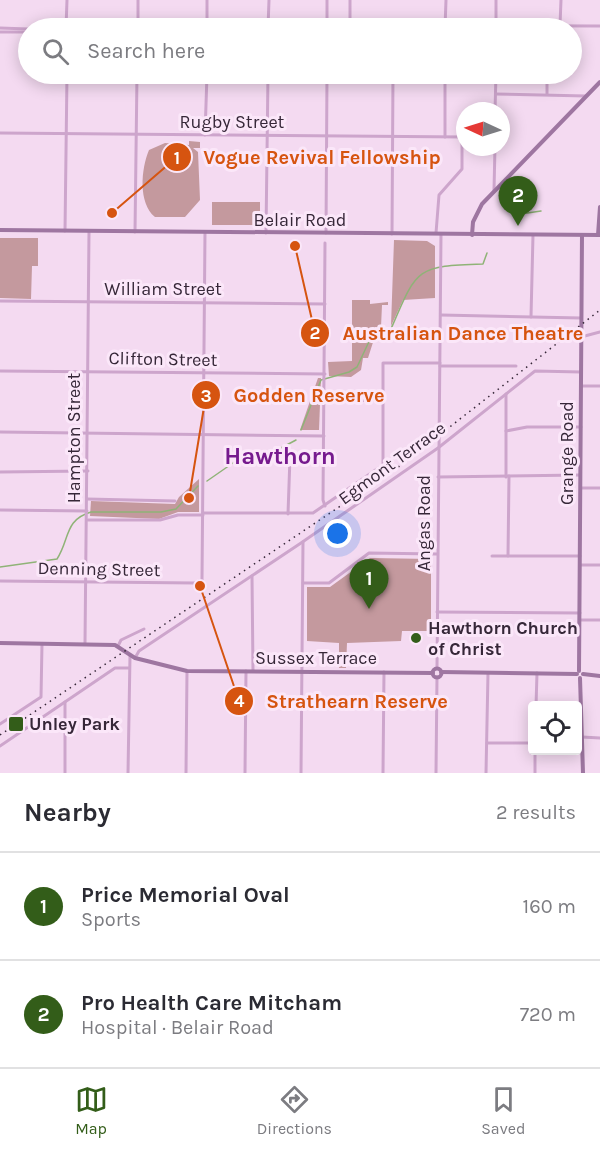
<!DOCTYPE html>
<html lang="en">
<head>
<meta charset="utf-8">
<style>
  :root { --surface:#fff; --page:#f2f2f3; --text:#2b2b33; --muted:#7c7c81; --line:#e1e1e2; --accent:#335d19 }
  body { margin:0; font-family:Karla,sans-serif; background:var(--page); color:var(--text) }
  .controls { position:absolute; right:18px; bottom:18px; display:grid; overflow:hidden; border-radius:6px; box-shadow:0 3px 15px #0003 }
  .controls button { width:54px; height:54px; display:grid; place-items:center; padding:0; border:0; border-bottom:2px solid var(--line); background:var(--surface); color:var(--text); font:30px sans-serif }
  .compass { position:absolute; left:456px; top:102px; width:54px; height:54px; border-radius:50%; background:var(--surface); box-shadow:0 3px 15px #0003; rotate:274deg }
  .you { position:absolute; left:338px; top:534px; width:21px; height:21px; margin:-15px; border:4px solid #fff; border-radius:50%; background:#1a73e8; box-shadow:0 0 0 9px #1a73e833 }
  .badge { display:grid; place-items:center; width:39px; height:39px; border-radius:50%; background:var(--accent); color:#fff; font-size:20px; font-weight:700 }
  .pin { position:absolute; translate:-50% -50px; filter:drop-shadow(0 2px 3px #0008) }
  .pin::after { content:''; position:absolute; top:32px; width:21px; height:18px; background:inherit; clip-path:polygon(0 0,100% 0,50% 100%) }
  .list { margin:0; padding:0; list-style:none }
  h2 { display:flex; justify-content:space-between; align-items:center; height:78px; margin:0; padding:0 24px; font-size:26px }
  h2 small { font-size:20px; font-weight:400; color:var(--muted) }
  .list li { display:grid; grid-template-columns:39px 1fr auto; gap:18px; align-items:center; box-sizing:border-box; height:108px; padding:0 24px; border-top:2px solid var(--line) }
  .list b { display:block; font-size:22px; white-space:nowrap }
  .list p { margin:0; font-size:20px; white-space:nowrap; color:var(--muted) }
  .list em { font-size:20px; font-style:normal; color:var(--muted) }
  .icon { flex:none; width:33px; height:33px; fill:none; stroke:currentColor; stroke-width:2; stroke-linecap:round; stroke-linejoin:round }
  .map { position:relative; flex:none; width:600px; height:773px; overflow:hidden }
  .search { position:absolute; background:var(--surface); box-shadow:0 3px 15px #0003; left:18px; right:18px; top:18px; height:66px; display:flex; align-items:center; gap:15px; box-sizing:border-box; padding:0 21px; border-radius:33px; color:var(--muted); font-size:22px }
  .sheet { height:294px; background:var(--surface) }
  nav { display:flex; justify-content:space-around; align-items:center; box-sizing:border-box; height:84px; border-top:2px solid var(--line); background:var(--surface); font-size:16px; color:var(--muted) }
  nav a { display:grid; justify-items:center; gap:3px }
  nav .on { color:var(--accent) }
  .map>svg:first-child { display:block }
</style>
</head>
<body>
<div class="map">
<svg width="600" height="773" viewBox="0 0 600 773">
  <rect width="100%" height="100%" fill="#f4daf1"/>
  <!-- green -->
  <g fill="#c4999e">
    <path d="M189 141 200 142V148H193L198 152 200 200 185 217H155C138 203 141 169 149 150L165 143 189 145Z"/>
    <rect x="212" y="202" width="48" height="23"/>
    <path d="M0 238H38V266H32L31 299 0 298Z"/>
    <path d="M394 240 427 241 435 246V298L403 300 391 326Z"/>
    <path d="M352 300H370V304L388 302V305H382L381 327H375L371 335 375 336 368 358H363L361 370 351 377 329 376 328 362 352 361Z"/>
    <path d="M318 378H321L319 430H300Z"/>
    <path d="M199 479V512H178L159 519 90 516 91 501 175 504 179 497Z"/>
    <path d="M370 558 431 559V631H402L401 641 347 643 346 668H339V643L307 641V587H330Z"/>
  </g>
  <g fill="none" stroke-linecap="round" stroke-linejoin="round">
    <!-- stream -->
    <g stroke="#8fb377" stroke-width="1.5">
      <path d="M514 215 541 211"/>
      <path d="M301 430 321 380 349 372 357 367 374 331 391 329C417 268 416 266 483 264L487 253"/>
      <path d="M207 481 243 456H266L296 440"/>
      <path d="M0 567 57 559C70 539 64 520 91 512H161L176 509 198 486"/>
    </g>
    <!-- street -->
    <g stroke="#cda5cc" stroke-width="3">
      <path d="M327 25 600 26"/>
      <path d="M350 25V0"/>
      <path d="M560 25 561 0"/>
      <path d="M0 28 28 29"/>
      <path d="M66 28 67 0"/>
      <path d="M138 28V0"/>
      <path d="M207 28V0"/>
      <path d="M268 28 269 0"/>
      <path d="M327 28V0"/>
      <path d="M445 28 446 0"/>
      <path d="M496 28V0"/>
      <path d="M0 32H28"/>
      <path d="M496 94 586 96"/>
      <path d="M547 94V74"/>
      <path d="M495 111 496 74"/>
      <path d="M0 133 465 137"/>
      <path d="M205 135 207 74"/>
      <path d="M445 137V74"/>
      <path d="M494 190 495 147"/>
      <path d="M65 231 67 74"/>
      <path d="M135 232 137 74"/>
      <path d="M266 233 268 74"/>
      <path d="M326 233 327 74"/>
      <path d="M436 233 439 195 462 169V137"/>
      <path d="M392 234 393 74"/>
      <path d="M0 301 325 304"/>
      <path d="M441 315 581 318"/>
      <path d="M531 317 533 235"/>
      <path d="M581 337 600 332"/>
      <path d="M440 366H516"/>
      <path d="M0 371 325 374"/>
      <path d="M581 386H600"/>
      <path d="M324 401 383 400"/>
      <path d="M506 431 527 427H581"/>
      <path d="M0 432 324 436"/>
      <path d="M383 464V363H440"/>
      <path d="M0 472 88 471"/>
      <path d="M438 477 580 475"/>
      <path d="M506 477V394"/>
      <path d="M581 488H600"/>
      <path d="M87 499 175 501"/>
      <path d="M325 506 323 500 325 243"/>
      <path d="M0 510 87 511"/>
      <path d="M203 513H313L438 427"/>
      <path d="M288 514 290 457"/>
      <path d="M88 520H160L178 515H203"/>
      <path d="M492 556H580"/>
      <path d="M508 556 509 476"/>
      <path d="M580 565H600"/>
      <path d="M252 576 253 671"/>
      <path d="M0 581 195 583 202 580 205 232"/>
      <path d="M303 583H329L369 553 437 554"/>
      <path d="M437 612 580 613"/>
      <path d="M580 620H600"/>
      <path d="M85 644 89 232"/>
      <path d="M118 646 121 640 144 629"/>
      <path d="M135 658 139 651 301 543 438 448 535 371 581 372"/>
      <path d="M437 668 441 234"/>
      <path d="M65 702V773"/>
      <path d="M536 706 537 673"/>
      <path d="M0 724 41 697 42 644"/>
      <path d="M582 737 600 738"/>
      <path d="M487 743H532"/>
      <path d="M0 746 115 668H129"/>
      <path d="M128 773 130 656"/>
      <path d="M186 773 187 671"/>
      <path d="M245 773 246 671"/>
      <path d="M301 773 303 542"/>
      <path d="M383 773 384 672"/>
      <path d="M436 773 437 677"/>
      <path d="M486 773 488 673"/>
      <path d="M535 773V750"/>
    </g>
    <!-- secondary -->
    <g stroke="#9e76a1" stroke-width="4">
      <path d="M0 230 600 235"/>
      <path d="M472 235 473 222 482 204 600 82"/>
      <path d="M598 235 600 207"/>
      <path d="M0 643 115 645 135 658 187 671 433 673"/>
      <circle cx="437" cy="673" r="4.5"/>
      <path d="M579 671 582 235"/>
      <path d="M441 672 577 674"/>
      <path d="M583 674 600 676"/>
      <path d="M580 678 583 773"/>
    </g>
    <!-- rail -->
    <path stroke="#362738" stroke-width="1.5" stroke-dasharray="1.5 4.5" stroke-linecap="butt" d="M0 735 397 468 600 310"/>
  </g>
  <!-- markers -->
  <g fill="#335d19" stroke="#fbe7f9" stroke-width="2">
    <circle cx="416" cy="638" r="6"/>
    <rect x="8" y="716" width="16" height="16" rx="3"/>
  </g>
  <g text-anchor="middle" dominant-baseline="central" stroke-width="6" stroke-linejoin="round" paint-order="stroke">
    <!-- street labels -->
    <g font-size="18" fill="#362738" stroke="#fbe7f9">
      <text x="232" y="122">Rugby Street</text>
      <text x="300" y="220">Belair Road</text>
      <text x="163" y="289">William Street</text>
      <text transform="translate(163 359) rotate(1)">Clifton Street</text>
      <text transform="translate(74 438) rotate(-90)">Hampton Street</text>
      <text transform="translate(567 453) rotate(-90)">Grange Road</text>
      <text transform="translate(392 463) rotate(-36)">Egmont Terrace</text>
      <text transform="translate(424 523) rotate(-90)">Angas Road</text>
      <text transform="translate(99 569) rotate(1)">Denning Street</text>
      <text x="316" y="658">Sussex Terrace</text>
    </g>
    <!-- poi labels -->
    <g font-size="18" font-weight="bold" fill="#362738" stroke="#fbe7f9" text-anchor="start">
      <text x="428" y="628">Hawthorn Church<tspan x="428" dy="21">of Christ</tspan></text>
      <text x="29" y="724">Unley Park</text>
    </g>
    <!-- district labels -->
    <g font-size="24" font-weight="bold" fill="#761a8e" stroke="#fbe7f9">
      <text x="280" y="456">Hawthorn</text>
    </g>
  </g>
  <!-- callouts -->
  <path fill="none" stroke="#d65410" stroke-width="2" d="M112 213L177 157M295 246L315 333M189 498L206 395M200 586L239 701"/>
  <g fill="#d65410" stroke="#fbe7f9" stroke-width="2">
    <circle cx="112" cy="213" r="6"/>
    <circle cx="295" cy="246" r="6"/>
    <circle cx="189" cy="498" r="6"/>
    <circle cx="200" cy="586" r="6"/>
    <circle cx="177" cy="157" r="15"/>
    <circle cx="315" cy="333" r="15"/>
    <circle cx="206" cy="395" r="15"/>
    <circle cx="239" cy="701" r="15"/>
  </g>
  <g font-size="18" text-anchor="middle" font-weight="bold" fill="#fff">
    <text x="177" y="164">1</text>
    <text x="315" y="339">2</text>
    <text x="206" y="402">3</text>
    <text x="239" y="707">4</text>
  </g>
  <g font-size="20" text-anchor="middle" font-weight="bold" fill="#d65410" stroke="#fbe7f9" stroke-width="6" stroke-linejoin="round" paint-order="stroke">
    <text x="322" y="164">Vogue Revival Fellowship</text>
    <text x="463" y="340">Australian Dance Theatre</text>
    <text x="309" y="402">Godden Reserve</text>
    <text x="357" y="708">Strathearn Reserve</text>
  </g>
</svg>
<div class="controls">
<button><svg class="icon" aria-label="locate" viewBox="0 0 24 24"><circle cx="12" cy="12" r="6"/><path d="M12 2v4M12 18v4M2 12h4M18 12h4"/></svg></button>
</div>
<svg class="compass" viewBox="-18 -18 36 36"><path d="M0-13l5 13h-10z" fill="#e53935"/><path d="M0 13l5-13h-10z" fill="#7c7c81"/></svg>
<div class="you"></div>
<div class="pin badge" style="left:369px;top:609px">1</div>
<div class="pin badge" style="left:518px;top:226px">2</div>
<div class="search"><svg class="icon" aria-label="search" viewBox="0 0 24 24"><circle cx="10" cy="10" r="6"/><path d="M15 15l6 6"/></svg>Search here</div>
</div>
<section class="sheet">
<h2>Nearby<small>2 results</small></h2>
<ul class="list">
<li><span class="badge">1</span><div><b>Price Memorial Oval</b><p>Sports</p></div><em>160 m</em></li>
<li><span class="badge">2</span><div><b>Pro Health Care Mitcham</b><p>Hospital · Belair Road</p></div><em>720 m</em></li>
</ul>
</section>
<nav>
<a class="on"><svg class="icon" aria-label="map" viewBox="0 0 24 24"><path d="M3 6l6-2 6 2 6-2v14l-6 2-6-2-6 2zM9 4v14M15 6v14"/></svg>Map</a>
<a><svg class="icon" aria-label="directions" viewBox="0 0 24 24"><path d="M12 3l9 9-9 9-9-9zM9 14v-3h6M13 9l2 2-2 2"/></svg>Directions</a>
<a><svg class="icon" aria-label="saved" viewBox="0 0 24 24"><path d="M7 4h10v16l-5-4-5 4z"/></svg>Saved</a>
</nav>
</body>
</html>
